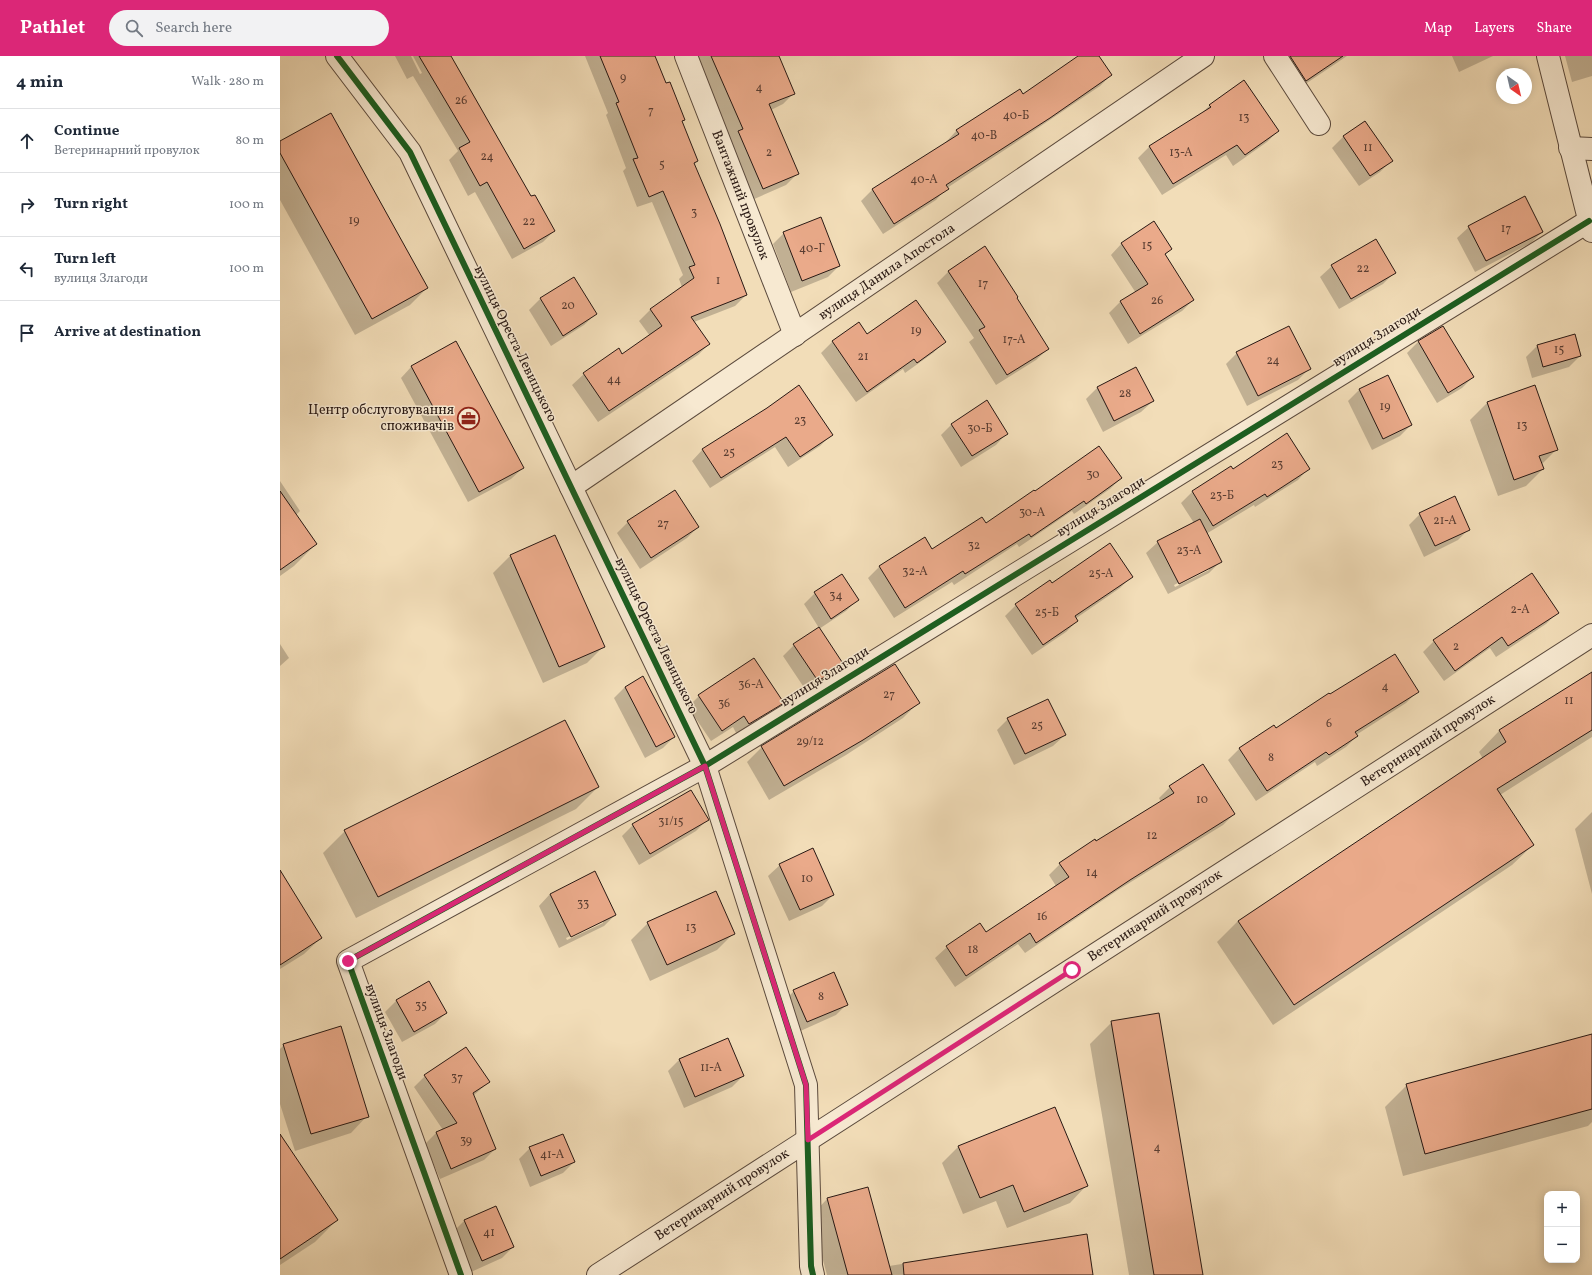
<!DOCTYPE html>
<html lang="en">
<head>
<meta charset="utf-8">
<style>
  :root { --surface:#fff; --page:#f2f2f3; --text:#1f2937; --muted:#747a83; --line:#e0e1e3; --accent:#db2777 }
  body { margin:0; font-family:Vollkorn,serif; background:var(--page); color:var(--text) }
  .controls { position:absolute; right:12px; bottom:12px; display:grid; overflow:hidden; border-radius:8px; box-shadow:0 2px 10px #0003 }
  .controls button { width:36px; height:36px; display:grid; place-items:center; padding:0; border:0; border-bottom:1px solid var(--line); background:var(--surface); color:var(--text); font:20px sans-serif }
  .compass { position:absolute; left:1216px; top:12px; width:36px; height:36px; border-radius:50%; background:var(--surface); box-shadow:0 2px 10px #0003; rotate:146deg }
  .stop { position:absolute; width:12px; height:12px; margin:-9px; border:3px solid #db2777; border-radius:50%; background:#fff }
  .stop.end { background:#db2777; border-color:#fff; box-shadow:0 1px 4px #0008 }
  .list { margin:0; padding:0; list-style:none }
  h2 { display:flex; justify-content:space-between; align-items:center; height:52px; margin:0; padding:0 16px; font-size:17px }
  h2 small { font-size:13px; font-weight:400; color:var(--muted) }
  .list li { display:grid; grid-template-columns:26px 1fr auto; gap:12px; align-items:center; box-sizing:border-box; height:64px; padding:0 16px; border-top:1px solid var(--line) }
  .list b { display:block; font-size:15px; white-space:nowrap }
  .list p { margin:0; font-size:13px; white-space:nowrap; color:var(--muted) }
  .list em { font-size:13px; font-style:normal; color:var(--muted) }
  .icon { flex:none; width:22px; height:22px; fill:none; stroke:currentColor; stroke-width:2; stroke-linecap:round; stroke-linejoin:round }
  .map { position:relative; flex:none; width:1312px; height:1219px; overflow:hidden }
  header { display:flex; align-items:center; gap:24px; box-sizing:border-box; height:56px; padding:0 20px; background:var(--accent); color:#fff }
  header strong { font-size:19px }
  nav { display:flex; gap:22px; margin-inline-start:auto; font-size:14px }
  .search { width:280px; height:36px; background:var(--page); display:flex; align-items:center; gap:10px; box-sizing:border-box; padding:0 14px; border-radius:22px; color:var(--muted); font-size:15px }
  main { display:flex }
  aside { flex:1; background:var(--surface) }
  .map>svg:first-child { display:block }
</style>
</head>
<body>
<header>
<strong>Pathlet</strong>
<div class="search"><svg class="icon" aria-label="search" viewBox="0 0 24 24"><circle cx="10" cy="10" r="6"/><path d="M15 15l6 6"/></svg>Search here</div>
<nav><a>Map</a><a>Layers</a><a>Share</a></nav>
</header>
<main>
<aside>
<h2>4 min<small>Walk · 280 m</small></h2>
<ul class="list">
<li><svg class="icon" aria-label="ahead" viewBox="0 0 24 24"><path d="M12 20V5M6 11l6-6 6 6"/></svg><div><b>Continue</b><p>Ветеринарний провулок</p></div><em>80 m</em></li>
<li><svg class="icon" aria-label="right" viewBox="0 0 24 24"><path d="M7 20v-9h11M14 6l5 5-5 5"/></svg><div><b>Turn right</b></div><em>100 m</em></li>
<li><svg class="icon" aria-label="left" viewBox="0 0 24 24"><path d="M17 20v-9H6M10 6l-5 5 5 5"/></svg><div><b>Turn left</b><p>вулиця Злагоди</p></div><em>100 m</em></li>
<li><svg class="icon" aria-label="arrive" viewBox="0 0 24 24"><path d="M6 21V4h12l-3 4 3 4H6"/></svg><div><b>Arrive at destination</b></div></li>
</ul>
</aside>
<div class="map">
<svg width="1312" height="1219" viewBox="0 0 1312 1219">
  <rect width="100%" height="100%" fill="#f2ddb8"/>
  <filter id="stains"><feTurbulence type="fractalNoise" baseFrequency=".005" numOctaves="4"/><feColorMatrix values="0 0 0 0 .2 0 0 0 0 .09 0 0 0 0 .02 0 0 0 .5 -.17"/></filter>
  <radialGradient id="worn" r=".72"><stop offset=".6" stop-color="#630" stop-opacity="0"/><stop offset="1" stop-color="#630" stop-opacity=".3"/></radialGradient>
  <!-- shadow -->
  <g fill="#0003" fill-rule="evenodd">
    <path d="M115 0H131L140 18 142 17 133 0H170L251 142 274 175 263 186 232 203 195 136 188 140 169 104 178 95 133 20 127 23Z"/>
    <path d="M305 0H374L386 29 404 64 401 66 417 105 414 109 466 239 455 250 414 266 429 288 418 299 318 366 292 329 304 318 342 299 370 280 359 265 370 254 402 231 399 223 403 219 372 146 357 151 343 115 346 112 326 59 328 57Z"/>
    <path d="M412 0H487L514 37 503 48 491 54 517 118 506 129 472 144 448 87 451 84 424 19Z"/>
    <path d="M799 0H818L831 19 820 30 758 72 667 132 656 144 603 178 581 145 592 134 667 87 666 86 677 74 743 39Z"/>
    <path d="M990 0H1067L1015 35Z"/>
    <path d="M1172 0H1213L1179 16Z"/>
    <path d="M1285 0H1312V20L1292 26Z"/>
    <path d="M930 49 998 75 987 86 953 110 946 99 882 139 858 102 869 91 920 59Z"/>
    <path d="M1085 66 1111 105 1100 116 1079 130 1052 92 1063 81Z"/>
    <path d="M0 86 147 232 130 249 75 279 0 144Z"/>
    <path d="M1189 171 1262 176 1251 187 1195 216 1177 182Z"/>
    <path d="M504 177 559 210 548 221 511 236 493 188Z"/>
    <path d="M1095 184 1114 217 1103 228 1059 253 1040 221 1052 210Z"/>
    <path d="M842 187 891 193 885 199 913 244 902 255 848 288 829 257 840 246 856 237 831 199Z"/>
    <path d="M705 192 768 293 756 304 716 329 689 286 694 282 657 227 668 216Z"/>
    <path d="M294 222 316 258 304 269 271 290 249 254 260 243Z"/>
    <path d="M579 267 587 279 664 286 653 297 625 317 623 313 576 346 541 297 552 286Z"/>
    <path d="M1163 271 1193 321 1182 332 1157 347 1127 297 1138 286Z"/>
    <path d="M1257 290 1300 300 1289 311 1252 322 1246 301Z"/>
    <path d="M957 297 1029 313 1018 324 967 350 946 308Z"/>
    <path d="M132 310 243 412 231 423 188 446 121 322Z"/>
    <path d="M855 312 873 345 861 356 823 376 806 343 817 332Z"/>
    <path d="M1107 321 1131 369 1120 380 1092 394 1068 345 1079 334Z"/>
    <path d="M1255 330 1277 393 1261 409 1263 413 1246 430 1218 440 1190 364 1207 347Z"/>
    <path d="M488 353 551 379 540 390 508 411 495 391 430 432 412 405 423 393Z"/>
    <path d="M672 368 727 377 716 389 681 411 661 379Z"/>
    <path d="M951 412 952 414 1029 412 1018 424 975 451 974 449 926 478 940 506 929 517 888 538 866 497 878 486 914 467 901 447 912 436ZM929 511V514L895 531 894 529Z"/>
    <path d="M841 422 830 433 794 458 792 455 739 491 737 488 674 529 672 526 614 562 588 522 599 511 644 482 652 494 705 468 755 436Z"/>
    <path d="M0 425 20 455 16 459 36 488 14 510 0 520Z"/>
    <path d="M1140 458 1189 473 1178 484 1144 501 1129 469Z"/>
    <path d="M348 466 418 471 407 482 360 513 337 477Z"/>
    <path d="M275 480 324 590 307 607 263 627 213 517 230 500Z"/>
    <path d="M851 521 840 532 795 563 797 565 786 576 752 599 725 560 736 549 772 528Z"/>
    <path d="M535 537 577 544 566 555 539 573 563 609 552 620 527 636 503 600 514 589 539 572 524 548Z"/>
    <path d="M1277 557 1266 568 1216 601 1210 592 1164 625 1143 596 1154 585Z"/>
    <path d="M0 588 9 602 0 610Z"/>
    <path d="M474 603 503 646 492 658 457 679 453 671 431 685 408 651 419 640Z"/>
    <path d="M1312 617V681L1220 739 1253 789 1232 809 993 969 937 886 958 865 1203 703 1199 696 1219 675Z"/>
    <path d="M363 622 394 681 383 692 365 702 334 642 345 631Z"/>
    <path d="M1137 636 1126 647 1076 679 1077 680 1066 691 1037 710 1035 706 976 745 948 704 959 693 994 670 996 673Z"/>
    <path d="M638 647 623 662 566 699 489 744 467 706 482 691Z"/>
    <path d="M728 663 785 679 773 690 734 709 717 674Z"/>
    <path d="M318 731 296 753 76 862 43 797 65 775Z"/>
    <path d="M890 731 954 758 943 769 838 834 745 897 738 888 675 931 655 902 667 891 700 869 706 877 776 830 769 819 780 808 881 746 879 742Z"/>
    <path d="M1312 756V838L1295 773Z"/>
    <path d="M427 764 416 775 359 809 342 780 353 769Z"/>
    <path d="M500 809 553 839 542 850 509 865 488 820Z"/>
    <path d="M0 834 41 882 24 898 0 913Z"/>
    <path d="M270 838 335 859 324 870 279 892 259 850ZM323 865V867L287 884 286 882Z"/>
    <path d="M368 867 454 877 437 894 370 925 351 884Z"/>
    <path d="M149 926 166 957 155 968 122 986 105 956 116 945Z"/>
    <path d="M514 935 567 948 556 959 516 977 503 946Z"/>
    <path d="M832 966 922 1219H849L810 988Z"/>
    <path d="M1312 982V1066L1308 1070 1123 1120 1105 1051 1127 1029Z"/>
    <path d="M4 989 87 1060 71 1077 15 1095 0 1048V993Z"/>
    <path d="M399 1004 463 1020 452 1031 404 1052 388 1015Z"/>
    <path d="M145 1020 209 1026 193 1040 215 1093 204 1104 160 1123 145 1088 156 1077 163 1074 134 1031Z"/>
    <path d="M0 1079 57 1164 35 1186 0 1209Z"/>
    <path d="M679 1090 806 1130 790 1147 727 1172 716 1145 683 1158 662 1107Z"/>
    <path d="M250 1092 294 1106 283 1117 250 1131 239 1103Z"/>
    <path d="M547 1143 609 1210 806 1179 810 1219H547L531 1160Z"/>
    <path d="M184 1165 233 1191 222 1202 191 1216 173 1176Z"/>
  </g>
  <!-- building -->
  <g fill="#eaaa8a" stroke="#291914">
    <path d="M139 0H171L251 140 255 139 275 175 244 193 207 126 200 130 179 92 190 86Z"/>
    <path d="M320 0H375L386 27 390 26 405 64 402 65 418 105 414 107 440 168 467 239 411 261 430 288 329 355 303 317 339 292 342 298 382 270 370 253 414 222 409 211 415 209 383 135 369 141 353 103 358 102 336 47 339 46Z"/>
    <path d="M431 0H499L515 38 489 48 519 118 483 133 458 75 463 73Z"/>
    <path d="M798 0H819L832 19 770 62 666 129 669 133 614 168 592 133 679 78 676 74 740 33 743 38Z"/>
    <path d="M1010 0H1063L1026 25Z"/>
    <path d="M964 24 999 75 965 99 957 89 893 128 869 90 931 51 929 49Z"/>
    <path d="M51 57 148 232 92 263 0 97V85Z"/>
    <path d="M1085 65 1113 105 1090 120 1063 80Z"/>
    <path d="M1245 140 1263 176 1206 205 1188 170Z"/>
    <path d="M541 161 560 210 522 225 503 176Z"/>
    <path d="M874 165 892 193 885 198 914 244 860 278 840 245 868 228 841 187Z"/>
    <path d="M1096 183 1116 217 1071 243 1051 209Z"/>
    <path d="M705 190 738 241 737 242 769 293 727 319 699 274 705 271 668 215Z"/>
    <path d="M294 221 317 258 283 280 260 242Z"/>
    <path d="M636 244 666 286 637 307 634 303 587 336 552 285 579 266 587 278Z"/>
    <path d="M1009 270 1031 313 978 340 956 296Z"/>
    <path d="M1163 270 1194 321 1168 337 1138 285Z"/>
    <path d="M1295 278 1301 300 1263 311 1257 289Z"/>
    <path d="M176 285 244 412 199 436 131 310Z"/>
    <path d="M856 311 874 345 834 365 817 331Z"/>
    <path d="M1108 319 1132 369 1103 383 1079 333Z"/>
    <path d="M519 329 553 379 520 401 506 381 441 422 422 393 487 352Z"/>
    <path d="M1255 329 1278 394 1259 400 1264 413 1234 424 1207 346Z"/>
    <path d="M707 344 728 378 692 400 671 368Z"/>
    <path d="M1007 377 1030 413 987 441 985 438 933 470 912 435 951 410 953 413Z"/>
    <path d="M819 390 842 422 806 448 804 445 751 481 749 478 685 518 683 515 625 552 599 510 645 481 652 493 702 461 706 467 754 434 755 435Z"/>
    <path d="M395 434 419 471 371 502 347 465Z"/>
    <path d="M0 435 37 488 0 514Z"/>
    <path d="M1175 440 1190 474 1155 490 1139 457Z"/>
    <path d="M920 463 942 506 899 528 877 485Z"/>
    <path d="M275 479 325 591 279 611 230 499Z"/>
    <path d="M830 487 853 521 795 560 798 565 763 589 735 548 770 524 772 527Z"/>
    <path d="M1252 517 1279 557 1228 590 1222 581 1175 615 1153 584Z"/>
    <path d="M562 518 579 544 551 563 534 536Z"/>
    <path d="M539 571 564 609 538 625 513 588Z"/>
    <path d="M1115 598 1139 636 1075 676 1078 680 1049 699 1046 696 987 735 959 692 994 669 996 672 1049 637 1050 638Z"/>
    <path d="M474 602 504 647 469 668 464 660 442 675 418 639Z"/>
    <path d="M615 608 640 647 583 684 504 730 481 690Z"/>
    <path d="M1312 616V674L1217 733 1254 789 1014 949 958 865 1226 686 1219 674Z"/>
    <path d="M363 620 395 681 376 691 345 631Z"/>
    <path d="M768 643 786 679 745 698 727 662Z"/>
    <path d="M285 664 319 731 98 841 64 774Z"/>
    <path d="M923 708 955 758 850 824 756 887 750 877 686 920 666 890 700 867 706 876 789 821 779 807 815 783 816 785 894 737 889 730Z"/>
    <path d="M411 734 429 764 370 798 352 768Z"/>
    <path d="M533 792 554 839 520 854 499 808Z"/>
    <path d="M0 814 42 882 0 909Z"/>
    <path d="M315 815 336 859 291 881 270 838Z"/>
    <path d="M436 835 455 878 387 909 367 866Z"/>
    <path d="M554 916 568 949 527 966 513 934Z"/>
    <path d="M149 925 167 957 134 976 116 944Z"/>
    <path d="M879 957 923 1219H874L831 965Z"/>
    <path d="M61 970 89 1061 31 1078 3 988Z"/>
    <path d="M1312 978V1053L1145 1098 1126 1028Z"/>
    <path d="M448 982 464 1020 415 1041 399 1003Z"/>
    <path d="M186 991 210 1026 193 1037 216 1093 171 1113 156 1076 177 1067 144 1019Z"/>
    <path d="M775 1051 808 1130 744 1156 733 1129 700 1142 678 1090Z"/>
    <path d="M0 1078 58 1164 0 1203Z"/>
    <path d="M283 1078 295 1106 261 1120 249 1091Z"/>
    <path d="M588 1131 612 1219H568L547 1142Z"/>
    <path d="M216 1150 234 1191 202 1205 184 1164Z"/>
    <path d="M807 1178 813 1219H624L623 1207Z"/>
  </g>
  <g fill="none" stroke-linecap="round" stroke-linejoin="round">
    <defs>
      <g id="street">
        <path d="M57 0 130 96 425 710 526 1029 531 1210 533 1219"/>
        <path d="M406 0 515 279"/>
        <path d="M995 0 1039 68"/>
        <path d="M1268 0 1312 175"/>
        <path d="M1290 92 1312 93"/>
        <path d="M291 431 923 0"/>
        <path d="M181 1219 68 905 425 710 1309 165"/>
        <path d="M318 1219 1312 579"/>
      </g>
    </defs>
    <!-- street casing -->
    <use href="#street" stroke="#5b4a3d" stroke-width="24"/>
    <!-- street -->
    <use href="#street" stroke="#f7e9d1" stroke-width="22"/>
    <defs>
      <g id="cycleway">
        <path d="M57 0 130 96 425 710 526 1029 531 1210 533 1219"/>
        <path d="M181 1219 68 905 425 710 1309 165"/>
      </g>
    </defs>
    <!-- cycleway casing -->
    <use href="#cycleway" stroke="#f7e9d1" stroke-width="8"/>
    <!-- cycleway -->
    <use href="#cycleway" stroke="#1b5e20" stroke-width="6"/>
  </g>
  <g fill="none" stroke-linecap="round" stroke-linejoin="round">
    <!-- route -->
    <path stroke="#db2777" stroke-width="5" d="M68 905 425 710 526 1029 528 1084 792 914"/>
  </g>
  <!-- icons -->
  <defs>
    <symbol id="office-ring" viewBox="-11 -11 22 22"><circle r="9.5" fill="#f7e9d1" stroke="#8f2418" stroke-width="1.5"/><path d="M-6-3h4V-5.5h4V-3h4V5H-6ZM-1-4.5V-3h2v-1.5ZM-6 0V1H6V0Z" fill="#8f2418"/></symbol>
  </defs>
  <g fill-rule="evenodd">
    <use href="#office-ring" x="176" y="350" width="25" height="25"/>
  </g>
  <g text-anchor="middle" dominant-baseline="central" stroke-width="3" stroke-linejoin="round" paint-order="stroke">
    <!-- number labels -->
    <g font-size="12" fill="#593d32">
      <text x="343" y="22">9</text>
      <text x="479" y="32">4</text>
      <text x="181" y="45">26</text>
      <text x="371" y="55">7</text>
      <text x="736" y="60">40-Б</text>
      <text x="964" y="62">13</text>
      <text x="704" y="80">40-В</text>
      <text x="1088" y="92">11</text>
      <text x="489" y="97">2</text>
      <text x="901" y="97">13-А</text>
      <text x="207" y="101">24</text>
      <text x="382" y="109">5</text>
      <text x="644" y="124">40-А</text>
      <text x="414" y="157">3</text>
      <text x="74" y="165">19</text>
      <text x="249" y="166">22</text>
      <text x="1226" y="173">17</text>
      <text x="867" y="190">15</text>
      <text x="532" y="193">40-Г</text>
      <text x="1083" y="213">22</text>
      <text x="438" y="225">1</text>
      <text x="703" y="228">17</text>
      <text x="877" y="245">26</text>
      <text x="288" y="250">20</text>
      <text x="636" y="275">19</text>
      <text x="734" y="284">17-А</text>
      <text x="1279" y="294">15</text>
      <text x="583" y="301">21</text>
      <text x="993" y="305">24</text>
      <text x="334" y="324">44</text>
      <text x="845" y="338">28</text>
      <text x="1105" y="351">19</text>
      <text x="520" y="365">23</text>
      <text x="1242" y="370">13</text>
      <text x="700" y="373">30-Б</text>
      <text x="449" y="397">25</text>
      <text x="997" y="409">23</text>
      <text x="813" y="419">30</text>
      <text x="942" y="440">23-Б</text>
      <text x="752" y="457">30-А</text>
      <text x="1165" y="465">21-А</text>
      <text x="383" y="468">27</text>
      <text x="694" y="490">32</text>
      <text x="909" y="495">23-А</text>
      <text x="635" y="516">32-А</text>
      <text x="821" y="518">25-А</text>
      <text x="556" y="540">34</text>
      <text x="1240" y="554">2-А</text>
      <text x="767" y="557">25-Б</text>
      <text x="1176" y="591">2</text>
      <text x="471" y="629">36-А</text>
      <text x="1105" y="631">4</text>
      <text x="609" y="639">27</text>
      <text x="1289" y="645">11</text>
      <text x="444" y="648">36</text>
      <text x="1049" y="668">6</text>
      <text x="757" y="670">25</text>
      <text x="530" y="686">29/12</text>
      <text x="991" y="702">8</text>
      <text x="922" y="744">10</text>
      <text x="391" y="766">31/15</text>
      <text x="872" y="780">12</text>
      <text x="812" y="817">14</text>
      <text x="527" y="823">10</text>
      <text x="303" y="848">33</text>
      <text x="762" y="861">16</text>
      <text x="411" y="872">13</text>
      <text x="693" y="894">18</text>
      <text x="541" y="941">8</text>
      <text x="141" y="950">35</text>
      <text x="431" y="1012">11-А</text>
      <text x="177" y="1022">37</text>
      <text x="186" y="1085">39</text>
      <text x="877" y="1092">4</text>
      <text x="272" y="1099">41-А</text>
      <text x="209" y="1177">41</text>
    </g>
    <!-- street labels -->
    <g font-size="14" fill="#291914" stroke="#f7e9d1">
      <text transform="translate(460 139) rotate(69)">Вантажний провулок</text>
      <text transform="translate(607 216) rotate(-34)">вулиця Данила Апостола</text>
      <text transform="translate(1097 281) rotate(-32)">вулиця Злагоди</text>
      <text transform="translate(235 288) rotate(64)">вулиця Ореста Левицького</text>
      <text transform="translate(821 451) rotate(-32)">вулиця Злагоди</text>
      <text transform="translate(376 580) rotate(64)">вулиця Ореста Левицького</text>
      <text transform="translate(545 621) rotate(-32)">вулиця Злагоди</text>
      <text transform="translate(1148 685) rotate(-33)">Ветеринарний провулок</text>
      <text transform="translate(875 860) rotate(-33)">Ветеринарний провулок</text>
      <text transform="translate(106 976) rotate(70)">вулиця Злагоди</text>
      <text transform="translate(442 1139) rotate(-33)">Ветеринарний провулок</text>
    </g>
    <!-- poi labels -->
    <g font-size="14" fill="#291914" stroke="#f7e9d1" text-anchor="end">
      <text x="174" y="354">Центр обслуговування<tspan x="174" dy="16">споживачів</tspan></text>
    </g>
  </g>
  <rect width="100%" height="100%" filter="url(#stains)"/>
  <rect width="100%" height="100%" fill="url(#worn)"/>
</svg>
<div class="controls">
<button>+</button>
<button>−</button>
</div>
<svg class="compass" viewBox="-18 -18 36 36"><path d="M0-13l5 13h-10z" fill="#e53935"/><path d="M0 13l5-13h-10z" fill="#747a83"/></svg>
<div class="stop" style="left:792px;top:914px"></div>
<div class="stop end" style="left:68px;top:905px"></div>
</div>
</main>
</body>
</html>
